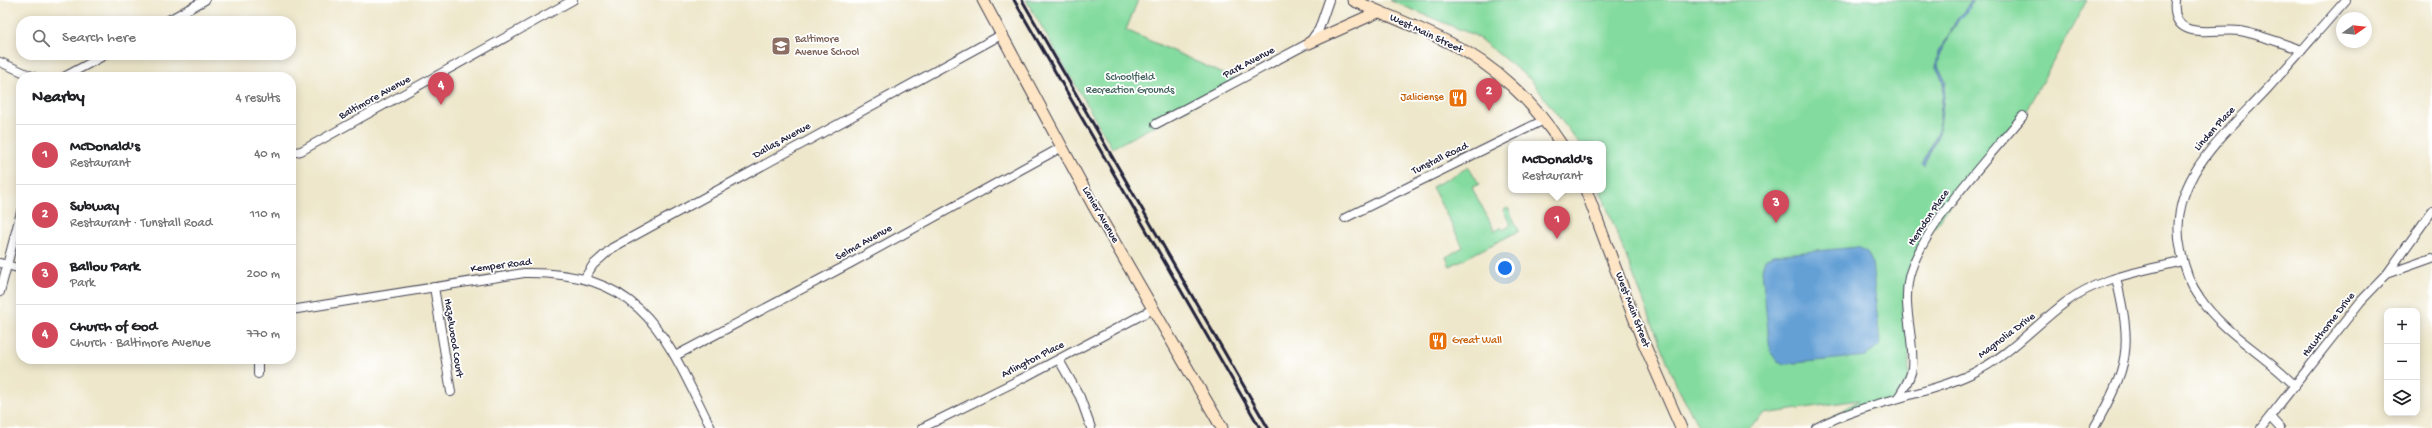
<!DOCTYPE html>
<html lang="en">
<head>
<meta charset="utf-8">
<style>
  :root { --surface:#fff; --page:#f6f6f6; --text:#202124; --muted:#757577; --line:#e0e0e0; --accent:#d1495b }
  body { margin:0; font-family:"Gochi Hand",sans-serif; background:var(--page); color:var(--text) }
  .controls { position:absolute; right:12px; bottom:12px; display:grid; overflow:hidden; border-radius:8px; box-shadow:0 2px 10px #0003 }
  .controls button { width:36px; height:36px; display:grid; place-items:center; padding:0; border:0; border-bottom:1px solid var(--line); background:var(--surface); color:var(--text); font:20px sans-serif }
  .compass { position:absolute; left:2336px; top:12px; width:36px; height:36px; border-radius:50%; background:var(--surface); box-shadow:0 2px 10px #0003; rotate:76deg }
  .you { position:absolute; left:1505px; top:268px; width:14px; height:14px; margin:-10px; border:3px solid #fff; border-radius:50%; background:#1a73e8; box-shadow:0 0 0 6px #1a73e833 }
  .badge { display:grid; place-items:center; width:26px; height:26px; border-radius:50%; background:var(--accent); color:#fff; font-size:13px; font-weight:700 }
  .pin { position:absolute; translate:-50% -33px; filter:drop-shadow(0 1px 2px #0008) }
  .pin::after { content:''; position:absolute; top:21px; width:14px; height:12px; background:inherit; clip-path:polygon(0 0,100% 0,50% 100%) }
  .popup { position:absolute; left:1508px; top:141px; width:98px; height:52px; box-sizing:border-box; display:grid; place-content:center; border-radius:8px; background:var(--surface); filter:drop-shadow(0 1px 3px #0005); font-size:13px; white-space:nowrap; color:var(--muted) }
  .popup b { font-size:15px; color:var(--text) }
  .popup::after { content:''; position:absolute; left:50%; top:100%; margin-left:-8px; border:8px solid transparent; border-top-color:var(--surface) }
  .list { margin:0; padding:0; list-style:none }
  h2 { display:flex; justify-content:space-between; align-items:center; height:52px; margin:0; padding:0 16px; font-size:17px }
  h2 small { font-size:13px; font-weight:400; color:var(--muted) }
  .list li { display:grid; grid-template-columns:26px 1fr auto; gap:12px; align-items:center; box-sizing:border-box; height:60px; padding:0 16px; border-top:1px solid var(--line) }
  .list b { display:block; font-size:15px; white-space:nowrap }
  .list p { margin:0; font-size:13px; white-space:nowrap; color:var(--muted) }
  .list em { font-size:13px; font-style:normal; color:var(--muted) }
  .icon { flex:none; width:22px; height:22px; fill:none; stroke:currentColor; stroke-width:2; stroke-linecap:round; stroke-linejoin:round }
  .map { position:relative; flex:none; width:2432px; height:428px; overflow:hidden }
  .search { position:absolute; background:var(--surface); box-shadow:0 2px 10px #0003; left:16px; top:16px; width:280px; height:44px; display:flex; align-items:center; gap:10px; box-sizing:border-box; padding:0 14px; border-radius:16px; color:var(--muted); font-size:15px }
  .panel { position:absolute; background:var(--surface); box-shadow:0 2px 10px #0003; left:16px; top:72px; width:280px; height:292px; border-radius:16px }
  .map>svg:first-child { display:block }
</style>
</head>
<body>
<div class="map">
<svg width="2432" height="428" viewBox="0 0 2432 428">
  <rect width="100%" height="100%" fill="#fff"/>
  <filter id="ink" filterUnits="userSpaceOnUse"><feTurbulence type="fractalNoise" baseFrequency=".025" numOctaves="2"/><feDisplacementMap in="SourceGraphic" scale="8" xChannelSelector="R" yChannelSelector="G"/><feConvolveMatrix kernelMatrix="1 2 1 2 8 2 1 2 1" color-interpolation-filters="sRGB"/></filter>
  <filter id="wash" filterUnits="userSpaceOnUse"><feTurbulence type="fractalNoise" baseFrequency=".012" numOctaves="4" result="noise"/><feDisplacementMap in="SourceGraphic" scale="16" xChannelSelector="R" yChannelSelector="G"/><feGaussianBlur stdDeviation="0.9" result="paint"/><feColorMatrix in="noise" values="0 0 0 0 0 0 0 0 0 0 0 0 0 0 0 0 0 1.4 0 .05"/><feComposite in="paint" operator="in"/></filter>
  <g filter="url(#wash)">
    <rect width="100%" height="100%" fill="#eee7cb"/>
    <!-- green -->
    <g fill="#84db9f" stroke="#537e6d">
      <path d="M1026 0H1138L1126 30 1239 81 1112 148Z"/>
      <path d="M1389 0H2087L2023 116 1955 198 1921 247 1908 285 1909 377 1898 398 1816 428 1859 400 1765 414 1747 428H1699L1677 386 1600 190H1603V144H1579L1531 80 1476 36Z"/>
      <path d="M1469 167 1479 184 1472 188 1495 231 1501 227 1503 230 1511 225 1503 210 1508 208 1519 231 1450 266 1446 257 1463 247 1432 187Z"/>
    </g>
    <!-- water -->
    <g fill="#65a0d5" stroke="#446188">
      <path d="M1971 0H1973L1970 8 1959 19 1940 53 1938 66 1946 82 1939 133 1924 165 1922 164 1938 132 1944 83 1936 67 1938 52 1949 36 1957 18 1968 7Z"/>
      <path d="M1858 247 1867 252 1872 262 1880 344 1866 356 1784 364 1776 360 1770 351 1762 269 1765 259 1773 255Z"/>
    </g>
  </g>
  <g filter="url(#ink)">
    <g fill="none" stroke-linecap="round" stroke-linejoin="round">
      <defs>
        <g id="street">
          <path d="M2175 0C2170 45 2216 27 2240 31 2261 35 2281 43 2302 50"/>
          <path d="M167 21 205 0"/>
          <path d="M0 62 34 77"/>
          <path d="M64 77 105 55"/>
          <path d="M1156 124 1309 43 1319 29 1329 0"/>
          <path d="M291 153 301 151 573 0"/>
          <path d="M1345 218 1544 120"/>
          <path d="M0 263 21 269"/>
          <path d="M2387 274 2432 211"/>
          <path d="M584 279 593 265 612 248 1001 35"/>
          <path d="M434 287 451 392"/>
          <path d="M0 292 21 212"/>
          <path d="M291 310 524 273C644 271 665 335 711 428"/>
          <path d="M675 356 851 263 1062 147"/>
          <path d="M258 359V374"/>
          <path d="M1059 360 1080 397 1091 428"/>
          <path d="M2295 386C2266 355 2224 334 2200 298 2190 284 2184 267 2181 251 2165 180 2225 135 2268 88 2294 60 2320 29 2346 0"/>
          <path d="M1898 398C1903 389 1911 379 1912 368 1915 339 1902 309 1909 277 1921 228 1990 156 2023 116"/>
          <path d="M2270 417 2280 428"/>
          <path d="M922 428 1025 377 1153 309"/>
          <path d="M1816 428C1865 401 1923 397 1973 373 2009 356 2035 325 2066 302 2099 277 2144 271 2183 261"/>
          <path d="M2094 428C2129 366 2133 348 2116 278"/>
          <path d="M2261 428 2361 301 2387 274 2432 258"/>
        </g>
        <g id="secondary">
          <path d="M983 0 1093 205 1222 428"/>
          <path d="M1353 0C1385 15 1419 27 1450 43 1494 65 1534 102 1561 144"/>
          <path d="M1309 43 1378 12"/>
          <path d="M1586 190 1642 339 1681 428"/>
        </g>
      </defs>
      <!-- street casing -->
      <use href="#street" stroke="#414051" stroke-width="10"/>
      <!-- secondary casing -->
      <use href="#secondary" stroke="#414051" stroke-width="13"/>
      <!-- street -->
      <use href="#street" stroke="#fff" stroke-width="8"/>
      <!-- secondary -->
      <use href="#secondary" stroke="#fde5c5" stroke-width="11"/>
      <!-- rail -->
      <g stroke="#22223b" stroke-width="3">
        <path d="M1014 0 1260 428"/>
        <path d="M1022 0 1268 428"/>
      </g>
    </g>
  </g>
  <!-- icons -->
  <defs>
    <symbol id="school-square" viewBox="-11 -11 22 22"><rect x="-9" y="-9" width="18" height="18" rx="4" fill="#8d6e63" stroke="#fff"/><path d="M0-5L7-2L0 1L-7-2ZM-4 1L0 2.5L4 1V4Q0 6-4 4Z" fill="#fff"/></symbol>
    <symbol id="restaurant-square" viewBox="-11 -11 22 22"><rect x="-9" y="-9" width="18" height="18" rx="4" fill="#e8710a" stroke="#fff"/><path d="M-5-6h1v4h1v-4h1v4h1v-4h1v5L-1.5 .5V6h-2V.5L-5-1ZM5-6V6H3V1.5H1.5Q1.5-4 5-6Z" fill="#fff"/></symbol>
  </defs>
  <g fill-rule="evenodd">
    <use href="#school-square" x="770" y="35" width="22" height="22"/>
    <use href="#restaurant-square" x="1447" y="87" width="22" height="22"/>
    <use href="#restaurant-square" x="1427" y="330" width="22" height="22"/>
  </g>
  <g text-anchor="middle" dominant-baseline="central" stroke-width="3.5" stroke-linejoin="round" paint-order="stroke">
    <!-- street labels -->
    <g font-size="11" fill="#22223b" stroke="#fff">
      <text transform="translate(1426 34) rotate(25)">West Main Street</text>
      <text transform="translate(1249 63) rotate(-28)">Park Avenue</text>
      <text transform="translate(375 98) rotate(-29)">Baltimore Avenue</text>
      <text transform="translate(2215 129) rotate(-48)">Linden Place</text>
      <text transform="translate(782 141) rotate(-29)">Dallas Avenue</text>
      <text transform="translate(1440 159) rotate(-26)">Tunstall Road</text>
      <text transform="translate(1100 215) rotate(60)">Lanier Avenue</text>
      <text transform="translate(1929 218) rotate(-56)">Herndon Place</text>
      <text transform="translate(864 243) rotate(-29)">Selma Avenue</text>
      <text transform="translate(501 266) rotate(-7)">Kemper Road</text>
      <text transform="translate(1632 310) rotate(69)">West Main Street</text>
      <text transform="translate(2329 325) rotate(-52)">Hawthorne Drive</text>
      <text transform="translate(2007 336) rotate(-37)">Magnolia Drive</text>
      <text transform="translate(453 338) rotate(81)">Hazelwood Court</text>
      <text transform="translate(1033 360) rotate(-27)">Arlington Place</text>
    </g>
    <!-- education labels -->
    <g font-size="11" fill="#785e54" stroke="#fff" text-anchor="start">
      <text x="795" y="40">Baltimore<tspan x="795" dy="13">Avenue School</tspan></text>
    </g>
    <!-- park labels -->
    <g font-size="11" fill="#44635e" stroke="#fff">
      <text x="1130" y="78">Schoolfield<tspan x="1130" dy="13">Recreation Grounds</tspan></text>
    </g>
    <!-- food labels -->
    <g font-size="11" fill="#c56008" stroke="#fff" text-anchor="end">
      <text x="1444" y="98">Jaliciense</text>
      <text x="1452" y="341" text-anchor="start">Great Wall</text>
    </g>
  </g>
</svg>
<div class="controls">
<button>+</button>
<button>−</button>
<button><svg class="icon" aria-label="layers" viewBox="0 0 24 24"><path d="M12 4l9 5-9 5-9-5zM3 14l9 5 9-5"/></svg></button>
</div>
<svg class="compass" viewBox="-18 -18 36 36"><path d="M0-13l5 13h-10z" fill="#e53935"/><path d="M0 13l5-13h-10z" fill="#757577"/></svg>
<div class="you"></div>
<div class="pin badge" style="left:1557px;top:239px">1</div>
<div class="popup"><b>McDonald's</b>Restaurant</div>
<div class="pin badge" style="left:1489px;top:111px">2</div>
<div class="pin badge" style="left:1776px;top:223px">3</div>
<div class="pin badge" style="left:441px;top:105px">4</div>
<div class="search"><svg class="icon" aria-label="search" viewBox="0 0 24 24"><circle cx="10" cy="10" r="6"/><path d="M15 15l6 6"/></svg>Search here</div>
<section class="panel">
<h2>Nearby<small>4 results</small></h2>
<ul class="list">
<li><span class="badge">1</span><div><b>McDonald's</b><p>Restaurant</p></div><em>40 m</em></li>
<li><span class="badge">2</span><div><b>Subway</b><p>Restaurant · Tunstall Road</p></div><em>110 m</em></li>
<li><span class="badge">3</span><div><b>Ballou Park</b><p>Park</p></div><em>200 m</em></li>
<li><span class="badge">4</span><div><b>Church of God</b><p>Church · Baltimore Avenue</p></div><em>770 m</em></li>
</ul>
</section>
</div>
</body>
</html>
